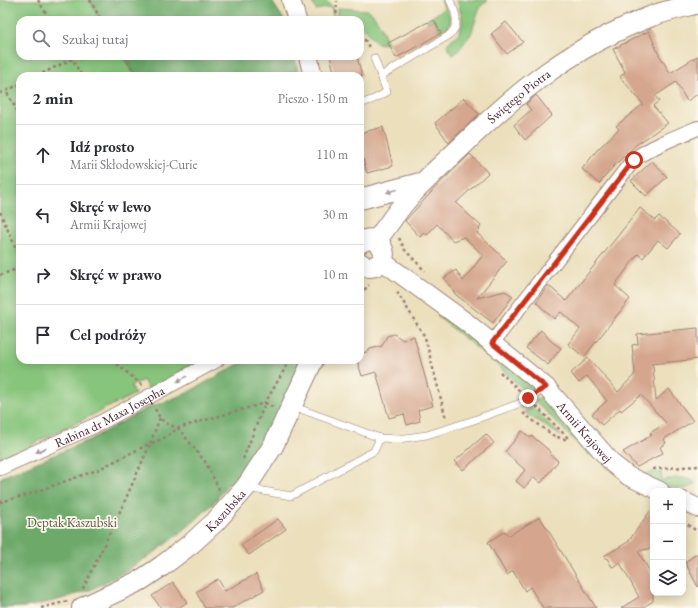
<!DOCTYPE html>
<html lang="pl">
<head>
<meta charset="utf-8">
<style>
  :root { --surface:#fff; --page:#f7f7f7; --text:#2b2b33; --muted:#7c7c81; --line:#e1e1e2 }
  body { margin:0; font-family:"EB Garamond",serif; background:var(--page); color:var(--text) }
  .controls { position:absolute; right:12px; bottom:12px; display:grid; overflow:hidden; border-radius:8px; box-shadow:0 2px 10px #0003 }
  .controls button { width:36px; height:36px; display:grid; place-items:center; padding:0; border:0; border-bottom:1px solid var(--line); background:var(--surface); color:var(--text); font:20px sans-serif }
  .stop { position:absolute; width:12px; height:12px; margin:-9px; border:3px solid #c8321e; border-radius:50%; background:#fff }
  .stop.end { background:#c8321e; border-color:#fff; box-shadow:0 1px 4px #0008 }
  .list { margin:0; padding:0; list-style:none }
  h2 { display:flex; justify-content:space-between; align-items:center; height:52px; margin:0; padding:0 16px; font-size:17px }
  h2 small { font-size:13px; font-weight:400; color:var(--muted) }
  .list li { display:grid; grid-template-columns:26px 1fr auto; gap:12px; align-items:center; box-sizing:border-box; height:60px; padding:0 16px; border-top:1px solid var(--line) }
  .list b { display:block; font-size:15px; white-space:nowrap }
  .list p { margin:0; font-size:13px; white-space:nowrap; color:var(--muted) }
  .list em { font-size:13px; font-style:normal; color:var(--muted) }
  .icon { flex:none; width:22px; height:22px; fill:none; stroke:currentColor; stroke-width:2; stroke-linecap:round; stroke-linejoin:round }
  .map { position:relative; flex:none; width:698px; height:608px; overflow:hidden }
  .search { position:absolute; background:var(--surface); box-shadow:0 2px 10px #0003; left:16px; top:16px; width:348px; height:44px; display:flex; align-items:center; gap:10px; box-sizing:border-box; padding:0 14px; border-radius:12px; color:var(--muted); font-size:15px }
  .panel { position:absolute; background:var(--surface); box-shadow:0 2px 10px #0003; left:16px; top:72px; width:348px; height:292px; border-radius:12px }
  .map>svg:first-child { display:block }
</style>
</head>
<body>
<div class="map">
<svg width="698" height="608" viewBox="0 0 698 608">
  <rect width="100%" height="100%" fill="#fbf7ec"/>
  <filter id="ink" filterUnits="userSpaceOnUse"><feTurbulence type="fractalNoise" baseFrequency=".025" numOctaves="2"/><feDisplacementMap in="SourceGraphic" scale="8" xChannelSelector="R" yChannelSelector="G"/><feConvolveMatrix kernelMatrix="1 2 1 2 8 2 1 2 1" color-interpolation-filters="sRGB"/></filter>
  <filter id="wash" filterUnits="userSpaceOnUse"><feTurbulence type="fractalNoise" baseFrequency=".012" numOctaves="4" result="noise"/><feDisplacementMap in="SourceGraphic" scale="16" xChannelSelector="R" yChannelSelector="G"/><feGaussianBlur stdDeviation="0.9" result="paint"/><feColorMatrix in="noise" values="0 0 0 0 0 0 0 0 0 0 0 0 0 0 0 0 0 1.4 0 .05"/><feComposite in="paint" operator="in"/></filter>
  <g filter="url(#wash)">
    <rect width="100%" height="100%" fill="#ebdfbc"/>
    <!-- green -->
    <g fill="#87c57b" stroke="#687253">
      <path d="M0 0H90L100 20H20V56H123L136 76H20V360H201L149 390 143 380 131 386 135 394 31 445 32 450 0 464Z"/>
      <path d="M311 0H325L333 7 334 18 331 7 316 10Z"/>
      <path d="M441 0H442L451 19 449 26 441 32 434 20 428 23 427 21 444 8Z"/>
      <path d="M457 0H488L481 6 478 13 471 34 458 51 452 55 447 44 459 33 462 25V17Z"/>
      <path d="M338 8 367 10C377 14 383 33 388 43 370 47 373 32 360 26V20H338Z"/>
      <path d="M440 312 535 389 528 394 494 362 437 316Z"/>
      <path d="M542 396 593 454 590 455 585 451 535 401Z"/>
      <path d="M533 408 561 436 524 412Z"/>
      <path d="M661 472 662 480C672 479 689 474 695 484 678 497 655 481 639 474Z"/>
    </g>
    <!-- forest -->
    <g fill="#6daa6b" stroke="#5c644b">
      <path d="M90 0H271L284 20H100Z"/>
      <path d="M123 56H294L299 76H136Z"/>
      <path d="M246 360H303L289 392 266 436 239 479 228 484 213 504 190 525 154 553 116 577 90 590 58 600 26 607 0 608V478L91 439 145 409 185 394Z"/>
    </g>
    <g id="blocks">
      <!-- building -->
      <g fill="#d5a68d">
        <path d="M434 20 441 33 396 58 388 43 428 22V23Z"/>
        <path d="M506 22 523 42 507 54 491 34Z"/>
        <path d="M649 31 658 53 670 73 698 56V94L687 101 676 82 655 96 659 101 653 106 668 123 636 145 613 167 599 184 582 169 598 149 619 129 616 126 643 104 620 77 625 72 613 49Z"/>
        <path d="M330 56H357L362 76H335Z"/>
        <path d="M536 95 552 115 525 140 514 125 531 110 526 104Z"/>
        <path d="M464 98 479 114 449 143 435 123Z"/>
        <path d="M383 127 393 166 367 173 360 148V133Z"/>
        <path d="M470 154 488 173 456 203 481 226 479 229 480 230 477 233 507 261 477 298 505 291 513 296 493 323 456 295 444 278 456 270 463 281 483 255 464 237 453 241 437 224 427 235 424 233 420 237 405 221 437 186Z"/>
        <path d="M652 161 667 177 646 196 631 181Z"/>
        <path d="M640 208 655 220 659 216 680 234 668 248 658 240 643 258 638 254 615 285 630 299 584 357 568 344 580 329 561 312 554 319 536 302 548 285 566 301Z"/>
        <path d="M698 328V359L651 364 653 366 656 400 669 389 693 421 664 439 666 443 660 447 663 453 637 467 623 452 652 435 650 433 666 423 641 395 621 411 620 409 602 425 592 414 607 401 587 376 579 383 571 373 588 358 618 392 635 374 632 345 638 344 637 334Z"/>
        <path d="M541 330 552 342 561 348 548 365 526 348Z"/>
        <path d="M394 334 403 340 414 336 433 406 418 410 420 421 407 425 404 414 389 418 376 372 362 376 357 360H360V354L369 351 370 349 382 346 387 336Z"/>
        <path d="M522 431 531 438 532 436 551 452 550 454 558 461 541 483 534 477 524 488 516 481 525 470 505 452Z"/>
        <path d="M486 434 494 443 463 470 455 461Z"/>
        <path d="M653 507V548L638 551 653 577V601L642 608H621L639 597 620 563 612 567 607 558H605L604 556 628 542Z"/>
        <path d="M540 517 596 608H543L530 587 525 591 513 571 507 575 488 542 505 531 508 536Z"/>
        <path d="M278 519 286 529 249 555 241 545Z"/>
        <path d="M698 553V587L685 562Z"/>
        <path d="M256 574 264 590 232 608H205L196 592 218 579 225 591Z"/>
        <path d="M173 582 187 602 179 608H161L152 596Z"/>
      </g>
    </g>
  </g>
  <g filter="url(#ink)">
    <use href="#blocks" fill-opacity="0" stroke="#9a7f74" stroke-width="1"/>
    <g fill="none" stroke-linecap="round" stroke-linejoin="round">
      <defs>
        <g id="service">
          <path d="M381 76 448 36C461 26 456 13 450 0"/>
          <path d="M360 104 374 99 387 92 374 58"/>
          <path d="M292 406 380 438 398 439 427 435 474 420 518 404 535 395 546 387"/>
          <path d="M247 488 291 496 374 451 380 438"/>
        </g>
        <g id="minor">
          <path d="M492 343 634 159C653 146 676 137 698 128"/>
          <path id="s1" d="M0 468 96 425 217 360"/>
        </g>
        <g id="tertiary">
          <path d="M291 0 297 20"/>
          <path d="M308 56 313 76"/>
          <path id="s2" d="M382 261 466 322 546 387 613 464 628 476 660 491"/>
          <path d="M683 501 698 508"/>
        </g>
        <g id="secondary">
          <path d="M360 199 424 182"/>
          <path id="s3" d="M376 241C386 228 395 214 405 202 422 182 442 165 461 147 520 89 574 46 652 16 666 11 683 7 698 3"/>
          <path d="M360 243C379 229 394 259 375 266 369 268 365 267 360 263"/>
          <path id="s4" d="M82 608 141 580 162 566 192 543 215 522 246 487 273 446 313 360"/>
        </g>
      </defs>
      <!-- service casing -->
      <use href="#service" stroke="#9a7f74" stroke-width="8"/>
      <!-- minor casing -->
      <use href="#minor" stroke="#9a7f74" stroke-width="16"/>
      <!-- tertiary casing -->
      <use href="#tertiary" stroke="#9a7f74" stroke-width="20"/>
      <!-- secondary casing -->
      <use href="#secondary" stroke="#9a7f74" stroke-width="22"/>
      <!-- path -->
      <g stroke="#9a7f74" stroke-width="2.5" stroke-dasharray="3 3" stroke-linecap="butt">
        <path d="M38 0 50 20"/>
        <path d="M90 0 101 20"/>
        <path d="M336 20 337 1"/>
        <path d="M360 35 365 40 370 49"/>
        <path d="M124 56 137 76"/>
        <path d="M37 76 72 59 82 76"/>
        <path d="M20 84 6 91 20 116"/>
        <path d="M0 93 6 91"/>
        <path d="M0 212 20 258"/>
        <path d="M399 238 405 250 425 271"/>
        <path d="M0 275 20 268"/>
        <path d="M397 292 425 337 446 419"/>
        <path d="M360 294 369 285"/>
        <path d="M112 360 142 385"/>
        <path d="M500 372 521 392"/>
        <path d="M536 406 568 438"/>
        <path d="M155 409C162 422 164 423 178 428L265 403 290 360"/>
        <path d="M523 413 554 436 568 440"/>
        <path d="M160 418 150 444 166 437 178 428 206 463 220 491"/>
        <path d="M243 459 265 403 273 407"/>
        <path d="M653 469 698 466"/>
        <path d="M0 502 24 496 97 470 149 444"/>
        <path d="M683 521 698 532"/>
        <path d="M83 589 123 505 150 444"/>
        <path d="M41 608 68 601"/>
      </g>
      <!-- service -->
      <use href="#service" stroke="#fff" stroke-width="7"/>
      <!-- minor -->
      <use href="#minor" stroke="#fff" stroke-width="14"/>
      <!-- tertiary -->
      <use href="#tertiary" stroke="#fff" stroke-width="18"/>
      <!-- secondary -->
      <use href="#secondary" stroke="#fff" stroke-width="20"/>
    </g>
    <!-- one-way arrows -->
    <defs><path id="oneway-solid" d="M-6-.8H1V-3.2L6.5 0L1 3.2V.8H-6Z"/></defs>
    <g fill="#ae9aa0">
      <use href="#oneway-solid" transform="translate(392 191) rotate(165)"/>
      <use href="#oneway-solid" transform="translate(182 379) rotate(151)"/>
      <use href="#oneway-solid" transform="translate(41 450) rotate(155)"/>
    </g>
  </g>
  <g fill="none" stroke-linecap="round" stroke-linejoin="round" filter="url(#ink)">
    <!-- route -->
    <path stroke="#c8321e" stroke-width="5" d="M528 398 546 387 492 343 634 160"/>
  </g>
  <g text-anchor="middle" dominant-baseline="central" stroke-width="3.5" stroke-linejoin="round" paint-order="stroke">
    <!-- street labels -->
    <g font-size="13" fill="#4a1f2b" stroke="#fbf7ec">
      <text stroke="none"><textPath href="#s3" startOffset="204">Świętego Piotra</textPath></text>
      <text stroke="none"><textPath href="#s1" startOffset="121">Rabina dr Maxa Josepha</textPath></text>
      <text stroke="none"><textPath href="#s2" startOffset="266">Armii Krajowej</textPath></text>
      <text stroke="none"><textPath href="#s4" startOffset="175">Kaszubska</textPath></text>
    </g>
    <!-- park labels -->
    <g font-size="13" fill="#5f5947" stroke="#fbf7ec">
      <text x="72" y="522">Deptak Kaszubski</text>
    </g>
  </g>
</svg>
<div class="controls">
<button>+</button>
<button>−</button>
<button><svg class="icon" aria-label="layers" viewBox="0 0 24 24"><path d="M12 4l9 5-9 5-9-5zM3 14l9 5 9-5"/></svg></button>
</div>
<div class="stop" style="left:634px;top:160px"></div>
<div class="stop end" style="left:528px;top:398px"></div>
<div class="search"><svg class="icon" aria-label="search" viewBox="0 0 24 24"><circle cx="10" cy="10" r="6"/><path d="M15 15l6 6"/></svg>Szukaj tutaj</div>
<section class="panel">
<h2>2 min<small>Pieszo · 150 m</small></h2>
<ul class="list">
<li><svg class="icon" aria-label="ahead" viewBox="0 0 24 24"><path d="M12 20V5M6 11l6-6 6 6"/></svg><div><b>Idź prosto</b><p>Marii Skłodowskiej-Curie</p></div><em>110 m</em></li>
<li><svg class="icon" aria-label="left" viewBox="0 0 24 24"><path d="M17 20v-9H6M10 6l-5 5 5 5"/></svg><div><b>Skręć w lewo</b><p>Armii Krajowej</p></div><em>30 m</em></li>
<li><svg class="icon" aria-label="right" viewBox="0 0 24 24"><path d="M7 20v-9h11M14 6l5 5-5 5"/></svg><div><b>Skręć w prawo</b></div><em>10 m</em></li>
<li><svg class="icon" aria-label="arrive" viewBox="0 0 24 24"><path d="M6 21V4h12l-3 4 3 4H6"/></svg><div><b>Cel podróży</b></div></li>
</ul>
</section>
</div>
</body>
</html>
